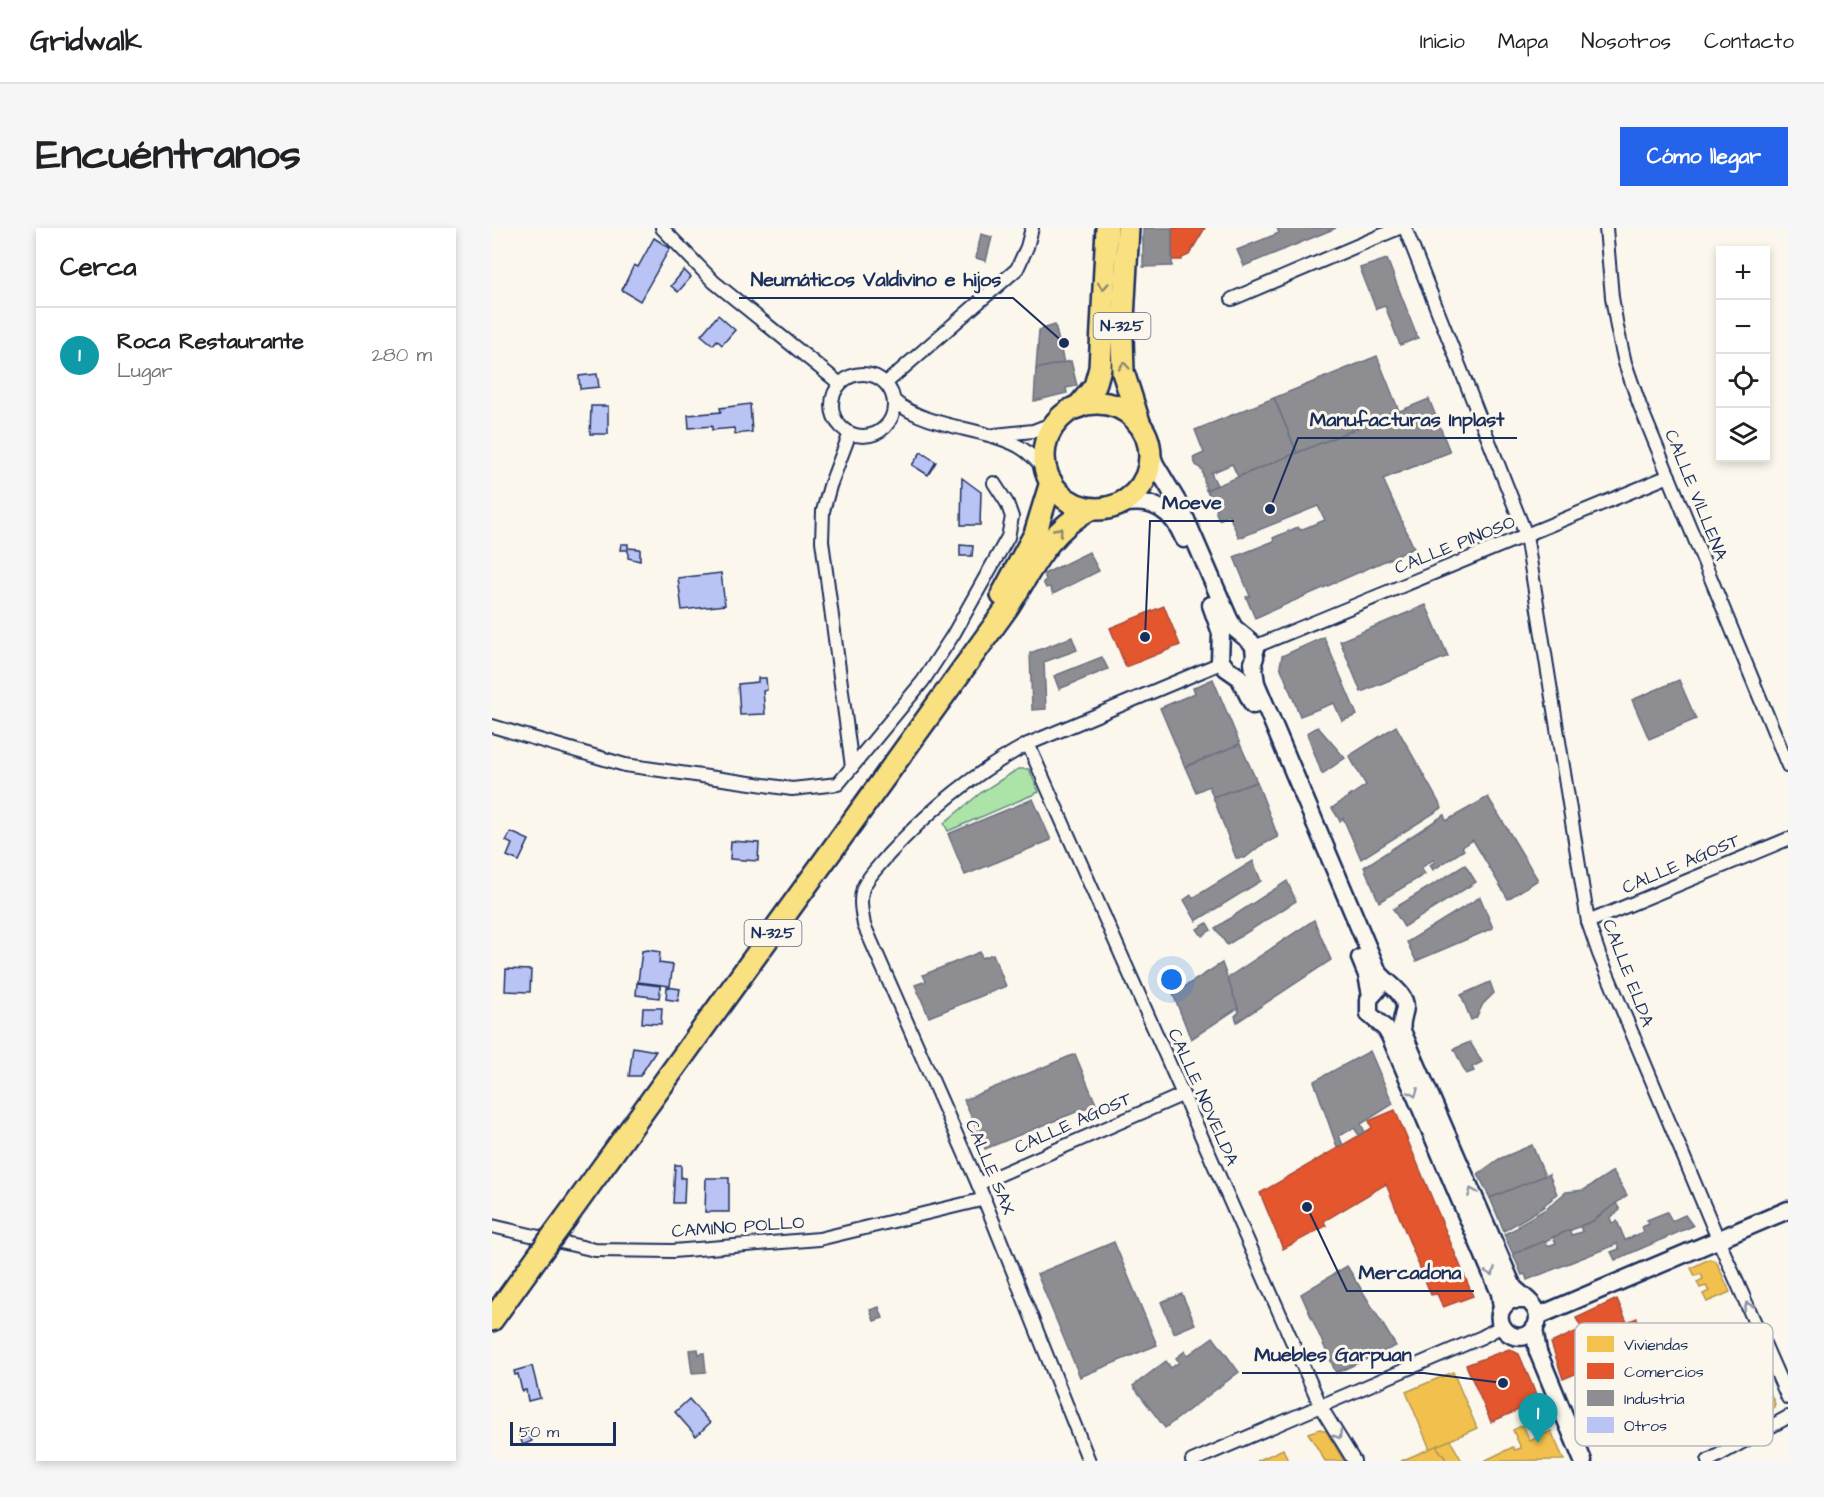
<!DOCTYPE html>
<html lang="es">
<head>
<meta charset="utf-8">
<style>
  :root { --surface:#fff; --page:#f6f6f6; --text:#202124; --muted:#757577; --line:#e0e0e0; --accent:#2563eb }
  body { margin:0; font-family:"Architects Daughter",sans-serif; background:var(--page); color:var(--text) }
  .controls { position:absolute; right:18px; top:18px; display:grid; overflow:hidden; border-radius:0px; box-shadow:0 3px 9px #0003 }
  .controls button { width:54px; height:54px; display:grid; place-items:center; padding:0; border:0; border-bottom:2px solid var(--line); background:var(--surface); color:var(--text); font:30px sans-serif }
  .scale { position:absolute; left:18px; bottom:15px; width:106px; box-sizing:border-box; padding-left:6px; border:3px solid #1b2f5e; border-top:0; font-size:16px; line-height:21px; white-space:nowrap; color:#1b2f5e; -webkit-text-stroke:4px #fbf7ec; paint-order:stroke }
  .you { position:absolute; left:680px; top:752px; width:21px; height:21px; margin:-15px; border:4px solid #fff; border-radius:50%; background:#1a73e8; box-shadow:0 0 0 9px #1a73e833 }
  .badge { display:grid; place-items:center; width:39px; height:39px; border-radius:50%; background:var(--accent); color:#fff; font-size:20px; font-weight:700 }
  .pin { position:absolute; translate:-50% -50px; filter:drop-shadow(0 2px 3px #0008) }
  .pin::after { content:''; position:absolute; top:32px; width:21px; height:18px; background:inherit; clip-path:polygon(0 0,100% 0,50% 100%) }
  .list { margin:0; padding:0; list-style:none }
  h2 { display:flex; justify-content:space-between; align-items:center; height:78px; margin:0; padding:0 24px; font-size:26px }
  h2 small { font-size:20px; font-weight:400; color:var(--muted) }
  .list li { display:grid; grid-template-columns:39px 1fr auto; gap:18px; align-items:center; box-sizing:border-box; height:96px; padding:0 24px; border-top:2px solid var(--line) }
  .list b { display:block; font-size:22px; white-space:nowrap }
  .list p { margin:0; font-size:20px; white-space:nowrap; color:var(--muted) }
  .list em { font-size:20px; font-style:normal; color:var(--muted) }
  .icon { flex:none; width:33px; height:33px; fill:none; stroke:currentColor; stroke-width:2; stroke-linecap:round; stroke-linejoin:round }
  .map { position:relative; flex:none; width:1296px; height:1233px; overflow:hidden; border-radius:0px }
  header { display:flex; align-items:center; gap:36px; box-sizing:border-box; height:84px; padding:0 30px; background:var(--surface); border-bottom:2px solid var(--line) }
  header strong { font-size:28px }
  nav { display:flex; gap:33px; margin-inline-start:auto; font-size:21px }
  .intro { display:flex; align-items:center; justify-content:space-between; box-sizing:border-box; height:144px; padding:0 36px }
  h1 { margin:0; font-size:42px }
  .button { padding:15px 27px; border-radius:0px; background:var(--accent); color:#fff; font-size:21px; font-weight:700 }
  main { display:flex; gap:36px; padding:0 36px }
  aside { flex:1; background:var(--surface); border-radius:0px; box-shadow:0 3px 9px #0003 }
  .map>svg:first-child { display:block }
</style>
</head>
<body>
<header>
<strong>Gridwalk</strong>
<nav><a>Inicio</a><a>Mapa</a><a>Nosotros</a><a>Contacto</a></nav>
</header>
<div class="intro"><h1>Encuéntranos</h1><a class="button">Cómo llegar</a></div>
<main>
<aside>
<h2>Cerca<small></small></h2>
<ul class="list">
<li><span class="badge" style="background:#0f9aa8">1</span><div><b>Roca Restaurante</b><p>Lugar</p></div><em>280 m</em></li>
</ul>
</aside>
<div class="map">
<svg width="1296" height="1233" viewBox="0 0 1296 1233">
  <rect width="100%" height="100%" fill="#fbf7ec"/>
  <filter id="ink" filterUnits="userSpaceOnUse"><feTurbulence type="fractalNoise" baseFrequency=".0167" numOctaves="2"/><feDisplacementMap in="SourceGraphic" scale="12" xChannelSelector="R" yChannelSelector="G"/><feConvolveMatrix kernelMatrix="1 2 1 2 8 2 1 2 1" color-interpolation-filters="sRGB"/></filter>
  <g filter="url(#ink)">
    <!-- green -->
    <path fill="#ace4a8" stroke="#648a83" stroke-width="1.5" d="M526 541H537L547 564 456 603 452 595 491 563Z"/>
    <!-- homes -->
    <g fill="#f2c14e" stroke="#b29553" stroke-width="1.5">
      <path d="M1217 1031 1224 1033 1238 1064 1215 1074 1211 1066 1217 1063 1214 1058 1208 1060 1205 1054 1211 1051 1209 1046 1203 1048 1199 1040Z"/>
      <path d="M1249 1100 1259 1122 1193 1164 1200 1176 1265 1135 1283 1176 1279 1186 1225 1216 1214 1201 1220 1198 1215 1190 1209 1194 1181 1151 1186 1147 1183 1142 1199 1132 1202 1137 1211 1132 1207 1126 1222 1117 1226 1122 1232 1119 1228 1113Z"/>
      <path d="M961 1144 985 1200 938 1221 914 1164Z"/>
      <path d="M1031 1197 1038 1213 1059 1203 1072 1232 992 1233 1021 1219 1023 1222 1029 1220 1021 1202Z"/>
      <path d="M828 1201 834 1203 852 1233H833L816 1205Z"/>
      <path d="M958 1212 970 1233H952L953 1230 944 1218Z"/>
      <path d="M944 1218 953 1230 952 1233H909Z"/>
      <path d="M791 1221 796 1233H765Z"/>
    </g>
    <!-- shops -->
    <g fill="#e4572e" stroke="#a84b3c" stroke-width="1.5">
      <path d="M680 0H713L697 27 690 30V32H680Z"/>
      <path d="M672 378 688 417 634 439 618 400Z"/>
      <path d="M903 882 981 1068 951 1079 945 1066 939 1067 894 956 832 993 834 998 791 1021 768 965 880 900 877 893Z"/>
      <path d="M1125 1071 1135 1094 1145 1090 1155 1116 1071 1151 1059 1115 1090 1101 1084 1090Z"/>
      <path d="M1017 1121 1027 1126 1047 1173 999 1194 974 1137Z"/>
    </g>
    <!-- industry -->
    <g fill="#8d8d92" stroke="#6b7182" stroke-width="1.5">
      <path d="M651 0H680V38L651 39Z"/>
      <path d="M785 0H844L752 38 745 22 787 5Z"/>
      <path d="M489 6 500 9 494 33 484 30Z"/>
      <path d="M895 31 926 110 908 117 893 78 884 81 868 40Z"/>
      <path d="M563 97 572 135 544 141 547 102Z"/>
      <path d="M885 128 907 183 805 225 782 170Z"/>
      <path d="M579 133 585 158 574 160 575 165 542 173 544 141Z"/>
      <path d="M782 170 805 225 746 249 740 236 719 245 725 257 714 262 710 242 704 237 701 230 712 225 703 202Z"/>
      <path d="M937 171 958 224 891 251 922 320 763 390 754 369 758 368 742 329 782 313 781 310 806 299 808 302 833 292 826 278 747 310 737 287 727 292 724 285 725 277 714 262Z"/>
      <path d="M597 324 607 343 561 366 558 359 554 360 551 354 554 352 552 346Z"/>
      <path d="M934 377 956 428 869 464 848 413Z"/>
      <path d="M580 409 585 422 552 434 554 481 540 482 538 425Z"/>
      <path d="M832 409 865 487 850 493 842 475 808 488 788 438 790 428Z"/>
      <path d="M610 429 616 441 567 461 562 448Z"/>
      <path d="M721 451 748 516 693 539 668 480 703 465 701 460Z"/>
      <path d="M1187 452 1204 491 1157 511 1140 472Z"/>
      <path d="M904 498 950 580 869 631 851 590 848 593 840 580 874 557 857 528Z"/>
      <path d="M826 499 853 530 830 546 815 505Z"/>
      <path d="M748 516 765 554 721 569 717 558 704 564 693 539Z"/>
      <path d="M765 554 786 609 768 618 753 630H744L721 569Z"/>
      <path d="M996 569 1046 652 1016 671 981 612 970 619 972 622 941 642 938 637 943 634 941 632 929 640 933 646 887 674 872 639 952 587 954 593Z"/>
      <path d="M541 571 559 612 473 647 456 606Z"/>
      <path d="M761 633 769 653 704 693 692 672 699 667 701 670Z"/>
      <path d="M973 637 984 654 912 699 901 681Z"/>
      <path d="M795 653 804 673 735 717 723 700Z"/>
      <path d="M988 669 1001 700 924 733 915 714Z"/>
      <path d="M822 692 839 732 745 794 743 788 747 784 735 750Z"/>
      <path d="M715 695 719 702 710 708 705 701Z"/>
      <path d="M488 724 490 730 501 726 514 758 437 789 423 757 434 753 431 747Z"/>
      <path d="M730 735 746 780 699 811 681 766Z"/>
      <path d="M998 754 1002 765 991 776 984 790 979 792 969 767Z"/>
      <path d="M978 814 990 834 980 839 982 843 974 846 962 821Z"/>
      <path d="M878 823 901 876 869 896 873 904 867 907 862 900 847 908 851 917 845 919 822 853Z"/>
      <path d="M583 826 604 876 493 921 472 872Z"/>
      <path d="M1040 917 1053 948 998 970 986 946 1007 931Z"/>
      <path d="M1121 943 1135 967 1101 993 1021 1026 1012 1006 1027 999 1026 997 1054 981 1074 964 1092 962Z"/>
      <path d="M1057 946 1065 966 1059 970 1060 971 1052 977 1053 978 1012 1003 998 970Z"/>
      <path d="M1124 975 1128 982 1118 990 1120 995 1125 993 1133 1012 1152 1004 1150 999 1157 996 1155 992 1175 984 1180 993 1193 987 1201 998 1123 1032 1119 1024 1127 1021 1125 1016 1035 1052 1033 1046 1030 1047 1021 1026 1053 1013 1056 1018 1064 1015 1061 1009 1078 1002 1079 1007 1090 1004 1088 998 1101 993Z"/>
      <path d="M622 1014 665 1117 588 1149 545 1046Z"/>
      <path d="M855 1038 904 1118 844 1145 809 1066Z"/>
      <path d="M690 1066 703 1096 682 1105 669 1074Z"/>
      <path d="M387 1079 391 1090 382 1093 378 1082Z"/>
      <path d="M721 1109 747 1144 673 1200 641 1158 674 1133 679 1140 687 1134 684 1130 693 1123 696 1127Z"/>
      <path d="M206 1121 207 1126 212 1125 214 1144 200 1145 197 1122Z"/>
    </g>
    <!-- building -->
    <g fill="#b9c3f4" stroke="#1b2f5e" stroke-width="1.5">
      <path d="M162 10 178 20 148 73 130 62 142 37 146 39Z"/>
      <path d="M192 42 199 49 186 64 179 58Z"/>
      <path d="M226 87 243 102 230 117 225 112 221 117 209 107Z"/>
      <path d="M105 146 107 159 88 161 87 148Z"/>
      <path d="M258 176 260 204 243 206 242 200 220 202V198L197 200 196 187 229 184 228 180Z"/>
      <path d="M99 178H116V206H98Z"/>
      <path d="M429 224 444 234 436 247 420 237Z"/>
      <path d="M470 250 489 264 488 297H469Z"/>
      <path d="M129 316H136V320L148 321V333L136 330V322H128Z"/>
      <path d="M468 317 481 318 480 328H468Z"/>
      <path d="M229 345 233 377 190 382 186 350Z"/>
      <path d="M266 450H274L275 462 271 463 273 486 248 487 246 456 266 454Z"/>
      <path d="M19 604 37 612 27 633 15 628 20 616 14 613Z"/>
      <path d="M239 613 267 615 266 633 238 631Z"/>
      <path d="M156 722 168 724 167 735 181 737 178 758 146 754 150 723Z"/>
      <path d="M14 741 39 742 38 764 13 763Z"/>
      <path d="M145 755 169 758 167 770 144 767Z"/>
      <path d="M175 759 188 761 186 773 174 771Z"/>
      <path d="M151 780H170L169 796 150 795Z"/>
      <path d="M141 819 164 823 148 848H137Z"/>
      <path d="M183 937H189V950H193L192 975H181Z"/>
      <path d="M214 950H237V984H213Z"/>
      <path d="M40 1138 48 1170 36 1173 34 1162 30 1163 26 1146 23 1147 22 1143Z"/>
      <path d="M197 1171 218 1195 204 1208 183 1184Z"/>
      <path d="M35 1203 40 1213 31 1217 27 1207Z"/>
    </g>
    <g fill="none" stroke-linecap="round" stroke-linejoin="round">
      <defs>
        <g id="street">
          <path d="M170 0 222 54 347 155"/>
          <path d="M913 0 1034 307 1096 694 1107 726 1226 1011 1296 1170"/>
          <path d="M1114 0 1120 69 1125 99 1133 135 1148 178 1296 538"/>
          <path d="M740 71 907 0"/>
          <circle cx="371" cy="177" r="31"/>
          <path d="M394 155 525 41 535 19 540 0"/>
          <path d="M402 173C438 201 486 198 526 218 537 224 545 233 554 243"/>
          <path d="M358 205 338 258 331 283 330 313 360 539"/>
          <path d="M503 207 541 203 562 195"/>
          <path d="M762 419 1177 248"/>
          <path d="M0 498 133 537 300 561 346 556 431 453 461 407 516 309 520 289 515 275 502 255"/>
          <path d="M536 516 830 1181 862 1233"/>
          <path d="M1096 694 1296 611"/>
          <path d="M486 956 690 867"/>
          <path d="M0 998 103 1022 181 1023 327 1011 493 971"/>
          <path d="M597 1233 486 956 372 697C370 685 367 672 371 660 376 648 388 637 396 627 437 582 482 545 536 516L729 435"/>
          <path d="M700 1233 990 1109 1010 1098"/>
          <path d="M1216 1233 1296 1189"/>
        </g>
        <g id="secondary">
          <path d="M658 223 663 236 688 278 737 391 742 400 759 414 762 419 763 429 761 435 764 455 886 744C894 755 913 764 913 779 912 788 908 793 910 803L1021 1059C1028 1067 1040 1073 1044 1082 1047 1088 1046 1095 1043 1100 1026 1125 989 1091 1019 1072H1034"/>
          <path d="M630 276C661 270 680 282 692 311"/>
          <path d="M719 377 729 405 728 432 734 440 747 449 761 477"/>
          <path d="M868 730 875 747 879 767"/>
          <path d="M885 762 877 771V786L894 801 898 808 1008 1065 1010 1080"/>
          <path d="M1046 1088 1296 982"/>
          <path d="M1042 1101 1046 1124 1091 1233"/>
        </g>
        <g id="highway">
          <path d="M636 0 630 109 631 144 647 194"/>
          <circle cx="605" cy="228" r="53"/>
          <path d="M586 179 603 158 608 140 615 0"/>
          <path d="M510 367 543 306 559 254"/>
          <path d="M74 990 515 380C540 341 555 304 598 281"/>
          <path d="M0 1092 46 1028"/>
        </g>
      </defs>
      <!-- street casing -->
      <use href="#street" stroke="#1b2f5e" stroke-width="16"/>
      <!-- secondary casing -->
      <use href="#secondary" stroke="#1b2f5e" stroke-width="21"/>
      <!-- highway casing -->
      <use href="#highway" stroke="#1b2f5e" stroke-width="26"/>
      <!-- street -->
      <use href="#street" stroke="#fbf7ec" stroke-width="12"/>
      <!-- secondary -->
      <use href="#secondary" stroke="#fbf7ec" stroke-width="16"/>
      <!-- highway -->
      <use href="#highway" stroke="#f9e181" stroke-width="21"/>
      <defs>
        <path id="highway-bridge" d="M46 1028 74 990"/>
      </defs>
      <!-- highway-bridge casing -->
      <use href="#highway-bridge" stroke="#1b2f5e" stroke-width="26" stroke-linecap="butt"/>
      <!-- highway-bridge -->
      <use href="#highway-bridge" stroke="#f9e181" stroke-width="21"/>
    </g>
    <!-- one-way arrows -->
    <defs><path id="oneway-chevron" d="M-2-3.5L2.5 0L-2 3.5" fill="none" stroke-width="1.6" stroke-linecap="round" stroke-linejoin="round" transform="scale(1.5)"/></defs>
    <g stroke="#8a8870">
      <use href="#oneway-chevron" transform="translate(611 58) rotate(94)"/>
      <use href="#oneway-chevron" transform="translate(632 138) rotate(-95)"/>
      <use href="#oneway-chevron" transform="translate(567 303) rotate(-46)"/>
    </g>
    <g stroke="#8b93a5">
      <use href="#oneway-chevron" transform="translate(922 865) rotate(67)"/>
      <use href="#oneway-chevron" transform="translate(980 964) rotate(-113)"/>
      <use href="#oneway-chevron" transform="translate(999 1044) rotate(67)"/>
      <use href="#oneway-chevron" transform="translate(1256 1078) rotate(-114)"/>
      <use href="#oneway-chevron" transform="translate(846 1207) rotate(59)"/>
    </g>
  </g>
  <g text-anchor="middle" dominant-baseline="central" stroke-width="6" stroke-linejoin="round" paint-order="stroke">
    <!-- shield labels -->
    <g fill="#fbf7ec" stroke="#5e6b89" stroke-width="1.5">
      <rect x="601.5" y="85" width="57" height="26" rx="4.5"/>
      <rect x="252.5" y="692" width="57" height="26" rx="4.5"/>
    </g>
    <g font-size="16" font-weight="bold" fill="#1b2f5e">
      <text x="630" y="98">N-325</text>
      <text x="281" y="705">N-325</text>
    </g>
    <!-- street labels -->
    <g font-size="18" fill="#1b2f5e" stroke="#fbf7ec">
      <text transform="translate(1204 267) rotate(68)">CALLE VILLENA</text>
      <text transform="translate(963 317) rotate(-22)">CALLE PINOSO</text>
      <text transform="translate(1189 636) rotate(-23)">CALLE AGOST</text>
      <text transform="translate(1136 745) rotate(69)">CALLE ELDA</text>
      <text transform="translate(711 869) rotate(66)">CALLE NOVELDA</text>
      <text transform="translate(581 895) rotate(-24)">CALLE AGOST</text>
      <text transform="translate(498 939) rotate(67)">CALLE SAX</text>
      <text transform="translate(246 999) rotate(-4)">CAMINO POLLO</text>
    </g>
  </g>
  <!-- legend -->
  <rect x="1083" y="1095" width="198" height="123" rx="9" fill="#fbf7ec" stroke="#b8bbc1" stroke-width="1.5"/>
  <rect x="1095" y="1108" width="27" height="16" fill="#f2c14e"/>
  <rect x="1095" y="1135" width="27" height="16" fill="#e4572e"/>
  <rect x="1095" y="1162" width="27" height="16" fill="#8d8d92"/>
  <rect x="1095" y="1189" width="27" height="16" fill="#b9c3f4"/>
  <g font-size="16" fill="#1b2f5e">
    <text x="1132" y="1122">Viviendas</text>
    <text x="1132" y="1149">Comercios</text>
    <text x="1132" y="1176">Industria</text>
    <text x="1132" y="1203">Otros</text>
  </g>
  <!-- callouts -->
  <path fill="none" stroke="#1b2f5e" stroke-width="2" d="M572 115L521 70H247M778 281L806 210H1025M653 409L658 293H742M815 979L855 1063H982M1011 1155L932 1145H750"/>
  <g fill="#1b2f5e" stroke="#fbf7ec" stroke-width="2">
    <circle cx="572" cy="115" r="6"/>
    <circle cx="778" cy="281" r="6"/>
    <circle cx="653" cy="409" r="6"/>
    <circle cx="815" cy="979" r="6"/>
    <circle cx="1011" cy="1155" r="6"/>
  </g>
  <g font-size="20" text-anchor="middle" font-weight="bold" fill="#1b2f5e" stroke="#fbf7ec" stroke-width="6" stroke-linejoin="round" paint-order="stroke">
    <text x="384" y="58">Neumáticos Valdivino e hijos</text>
    <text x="915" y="198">Manufacturas Inplast</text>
    <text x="700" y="281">Moeve</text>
    <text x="918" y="1051">Mercadona</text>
    <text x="841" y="1133">Muebles Garpuan</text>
  </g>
</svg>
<div class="controls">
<button>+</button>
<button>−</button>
<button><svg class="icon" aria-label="locate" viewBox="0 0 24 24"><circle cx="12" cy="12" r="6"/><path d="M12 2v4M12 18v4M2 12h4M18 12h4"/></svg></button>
<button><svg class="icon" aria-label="layers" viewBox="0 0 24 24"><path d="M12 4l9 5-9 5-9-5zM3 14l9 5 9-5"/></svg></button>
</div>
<div class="scale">50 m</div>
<div class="you"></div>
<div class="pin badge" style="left:1046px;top:1215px;background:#0f9aa8">1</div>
</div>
</main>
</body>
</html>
